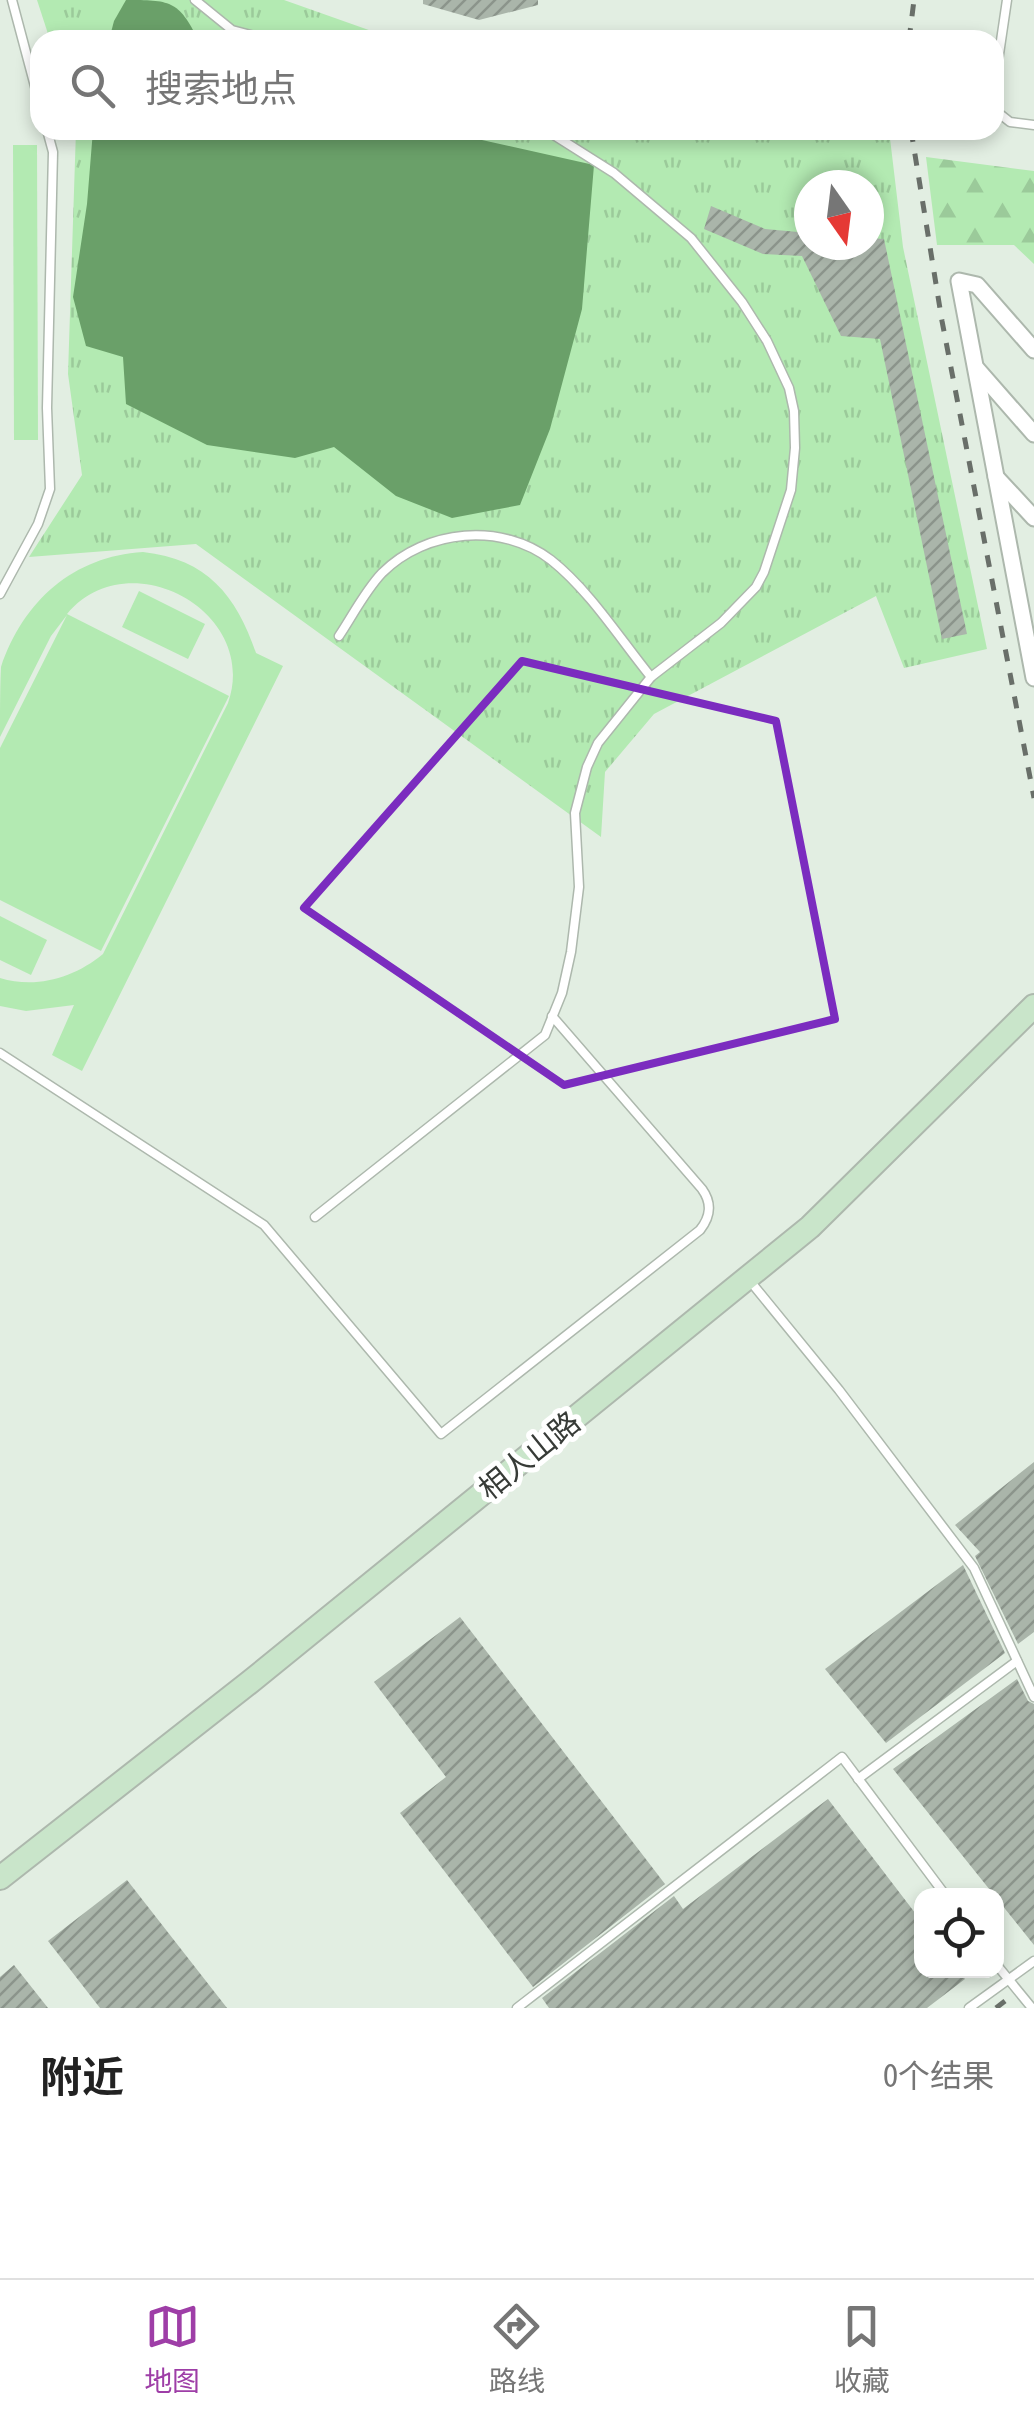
<!DOCTYPE html>
<html lang="zh">
<head>
<meta charset="utf-8">
<style>
  :root { --surface:#fff; --page:#f6f6f6; --text:#222; --muted:#767676; --line:#e0e0e0; --accent:#9e3ea7 }
  body { margin:0; font-family:"Asap Condensed","Noto Sans SC",sans-serif; background:var(--page); color:var(--text) }
  .controls { position:absolute; right:30px; bottom:30px; display:grid; overflow:hidden; border-radius:20px; box-shadow:0 5px 15px #0003 }
  .controls button { width:90px; height:90px; display:grid; place-items:center; padding:0; border:0; border-bottom:2px solid var(--line); background:var(--surface); color:var(--text); font:50px sans-serif }
  .compass { position:absolute; left:794px; top:170px; width:90px; height:90px; border-radius:50%; background:var(--surface); box-shadow:0 5px 15px #0003; rotate:166deg }
  .list { margin:0; padding:0; list-style:none }
  h2 { display:flex; justify-content:space-between; align-items:center; height:130px; margin:0; padding:0 40px; font-size:42px }
  h2 small { font-size:32px; font-weight:400; color:var(--muted) }
  .icon { flex:none; width:55px; height:55px; fill:none; stroke:currentColor; stroke-width:2; stroke-linecap:round; stroke-linejoin:round }
  .map { position:relative; flex:none; width:1034px; height:2008px; overflow:hidden }
  .search { position:absolute; background:var(--surface); box-shadow:0 5px 15px #0003; left:30px; right:30px; top:30px; height:110px; display:flex; align-items:center; gap:25px; box-sizing:border-box; padding:0 35px; border-radius:30px; color:var(--muted); font-size:38px }
  .sheet { height:270px; background:var(--surface) }
  nav { display:flex; justify-content:space-around; align-items:center; box-sizing:border-box; height:140px; border-top:2px solid var(--line); background:var(--surface); font-size:28px; color:var(--muted) }
  nav a { display:grid; justify-items:center; gap:5px }
  nav .on { color:var(--accent) }
  .map>svg:first-child { display:block }
</style>
</head>
<body>
<div class="map">
<svg width="1034" height="2008" viewBox="0 0 1034 2008">
  <defs>
    <pattern id="forest-firs" width="22" height="20" patternUnits="userSpaceOnUse" patternTransform="scale(2.5)"><rect width="22" height="20" fill="#b3eab2"/><path d="M5 1l3.5 6h-7zM16 11l3.5 6h-7z" fill="#9bca9a"/></pattern>
    <pattern id="park-tufts" width="24" height="20" patternUnits="userSpaceOnUse" patternTransform="scale(2.5)"><rect width="24" height="20" fill="#b3eab2"/><path d="M3 7l-1-3M5 7V3M7 7l1-3M15 17l-1-3M17 17v-4M19 17l1-3" fill="none" stroke="#9bca9a"/></pattern>
    <pattern id="building-hatch" width="6" height="6" patternUnits="userSpaceOnUse" patternTransform="scale(2.5)"><rect width="6" height="6" fill="#aab5aa"/><path d="M-1 1l2-2M0 6l6-6M5 7l2-2" fill="none" stroke="#8b948b"/></pattern>
  </defs>
  <rect width="100%" height="100%" fill="#e2eee2"/>
  <!-- grass -->
  <g fill="#b3eab2">
    <path d="M13 145H37L38 440H14Z"/>
    <path d="M143 552C207 559 236 595 256 653L283 666 82 1071 52 1055 74 1005 26 1011 0 1006V978C36 989 74 978 103 954L228 703C260 612 129 540 67 614L229 696 101 951 0 900V748L67 615 51 636 0 737C0 716 0 686 1 667 23 601 74 556 143 552Z"/>
    <path d="M139 591 205 624 188 659 122 627Z"/>
    <path d="M0 916 47 940 31 975 0 960Z"/>
  </g>
  <!-- forest -->
  <path fill="url(#forest-firs)" d="M926 157 1034 171V264L1014 245H937Z"/>
  <!-- park -->
  <g fill="url(#park-tufts)" fill-rule="evenodd">
    <path d="M37 0H284L397 40H50Z"/>
    <path d="M793 31 862 40H734Z"/>
    <path d="M76 130H889L903 247 987 649 904 668 876 596 654 714 605 772 601 837 196 544 29 557 82 475 68 374ZM809 185H869V245H809Z"/>
  </g>
  <!-- water -->
  <g fill="#6aa069">
    <path d="M126 0C169 0 179 0 198 40H109L114 21Z"/>
    <path d="M93 130H467L482 140 594 165 582 309 550 429 520 505 452 518 396 496 334 447 295 458 207 445 126 404 123 357 86 346 73 297 87 204Z"/>
  </g>
  <!-- building -->
  <g fill="url(#building-hatch)">
    <path d="M423 0H538V5L479 20 423 4Z"/>
    <path d="M711 206 765 229 809 233V245H869V238L884 239 967 634 942 639 880 339 841 336 802 256 763 254 704 229Z"/>
    <path d="M1034 1462V1632L1018 1644 975 1556 980 1552 955 1525Z"/>
    <path d="M963 1565 1005 1653 886 1743 825 1669Z"/>
    <path d="M460 1617 665 1884 533 1987 400 1813 446 1777 374 1682Z"/>
    <path d="M1017 1679 1028 1701 1034 1704V1945L893 1769Z"/>
    <path d="M828 1799 922 1922V1970H958L965 1979 927 2008H549L542 1998 674 1896 683 1909Z"/>
    <path d="M127 1880 227 2008H100L48 1941Z"/>
    <path d="M14 1965 48 2008H0V1977Z"/>
  </g>
  <g fill="none" stroke-linecap="round" stroke-linejoin="round">
    <defs>
      <g id="lane">
        <path d="M12 0 40 105"/>
        <path d="M195 0 232 30 270 40"/>
        <path d="M994 88 1007 0"/>
        <path d="M994 104 995 110 1010 122 1034 125"/>
        <path d="M0 594 38 524 50 489 47 408 53 152 47 130"/>
        <path d="M339 636C353 615 365 591 382 573 426 529 502 522 551 560 590 591 620 639 651 677"/>
        <path d="M0 1053 264 1225 441 1434 700 1230C711 1216 712 1203 702 1189L552 1016"/>
        <path d="M315 1217 545 1035 562 993 571 952 579 887 575 813 587 767 598 743 651 677 721 623 756 587 764 572 791 490 795 448 794 411 789 388 767 341 742 302 691 238 614 173 546 130"/>
        <path d="M750 1281 839 1390 974 1568 1034 1697"/>
        <path d="M858 1779 1017 1661"/>
        <path d="M996 1964 1032 2008"/>
        <path d="M517 2008 842 1757 946 1896"/>
        <path d="M969 2008 1034 1961"/>
      </g>
      <g id="street">
        <path d="M1034 350 977 285 959 281 1034 678"/>
        <path d="M977 369 1034 434"/>
        <path d="M996 477 1034 518"/>
      </g>
      <path id="secondary" d="M0 1878 250 1682 810 1227 1034 1006"/>
    </defs>
    <!-- lane casing -->
    <use href="#lane" stroke="#adb8ad" stroke-width="11"/>
    <!-- street casing -->
    <use href="#street" stroke="#adb8ad" stroke-width="19"/>
    <!-- secondary casing -->
    <use href="#secondary" stroke="#adb8ad" stroke-width="26"/>
    <!-- lane -->
    <use href="#lane" stroke="#fff" stroke-width="8"/>
    <!-- street -->
    <use href="#street" stroke="#fff" stroke-width="15"/>
    <!-- secondary -->
    <use href="#secondary" stroke="#c9e5ca" stroke-width="22"/>
    <!-- rail -->
    <g stroke="#696f69" stroke-width="5" stroke-dasharray="12 12" stroke-linecap="butt">
      <path d="M909 40 914 0"/>
      <path d="M911 130 942 321 1034 798"/>
      <path d="M996 2008 1005 2001"/>
    </g>
  </g>
  <!-- marked area -->
  <path fill="none" stroke="#7b2cbf" stroke-width="8" stroke-linejoin="round" d="M522 661 776 721 835 1019 564 1085 304 908Z"/>
  <g text-anchor="middle" dominant-baseline="central" stroke-width="10" stroke-linejoin="round" paint-order="stroke">
    <!-- street labels -->
    <g font-size="30" fill="#373b37" stroke="#fff">
      <text transform="translate(529 1455) rotate(-39)">相人山路</text>
    </g>
  </g>
</svg>
<div class="controls">
<button><svg class="icon" aria-label="locate" viewBox="0 0 24 24"><circle cx="12" cy="12" r="6"/><path d="M12 2v4M12 18v4M2 12h4M18 12h4"/></svg></button>
</div>
<svg class="compass" viewBox="-18 -18 36 36"><path d="M0-13l5 13h-10z" fill="#e53935"/><path d="M0 13l5-13h-10z" fill="#767676"/></svg>
<div class="search"><svg class="icon" aria-label="search" viewBox="0 0 24 24"><circle cx="10" cy="10" r="6"/><path d="M15 15l6 6"/></svg>搜索地点</div>
</div>
<section class="sheet">
<h2>附近<small>0个结果</small></h2>
<ul class="list">
</ul>
</section>
<nav>
<a class="on"><svg class="icon" aria-label="map" viewBox="0 0 24 24"><path d="M3 6l6-2 6 2 6-2v14l-6 2-6-2-6 2zM9 4v14M15 6v14"/></svg>地图</a>
<a><svg class="icon" aria-label="directions" viewBox="0 0 24 24"><path d="M12 3l9 9-9 9-9-9zM9 14v-3h6M13 9l2 2-2 2"/></svg>路线</a>
<a><svg class="icon" aria-label="saved" viewBox="0 0 24 24"><path d="M7 4h10v16l-5-4-5 4z"/></svg>收藏</a>
</nav>
</body>
</html>
